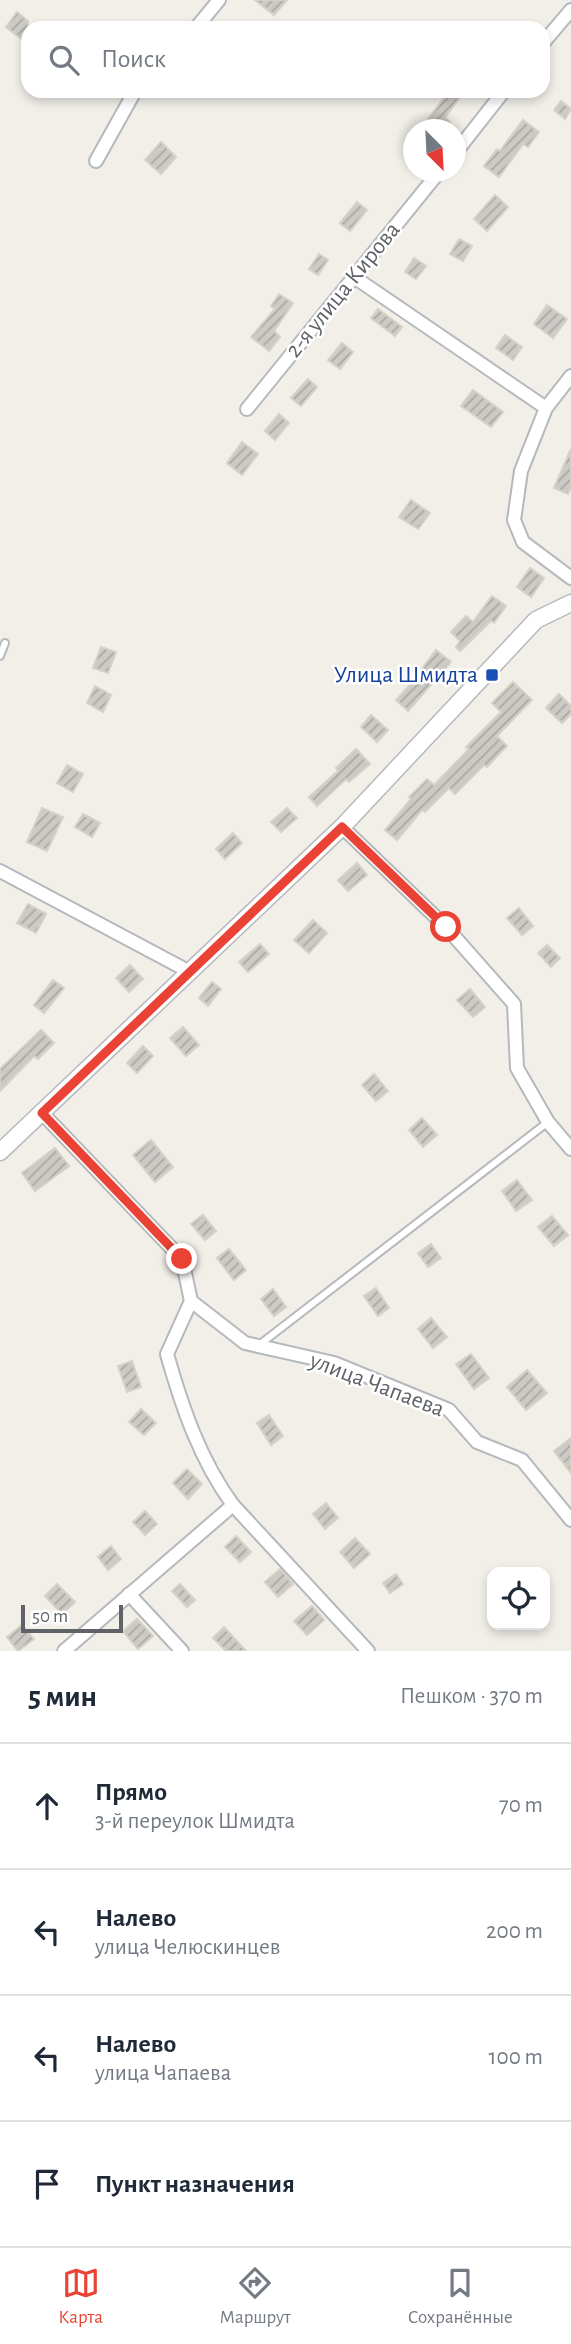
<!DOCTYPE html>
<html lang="ru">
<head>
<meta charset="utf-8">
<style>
  :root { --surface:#fff; --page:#f2f2f3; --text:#1f2937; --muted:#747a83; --line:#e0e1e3; --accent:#ea4335 }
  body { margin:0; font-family:"Alegreya Sans",sans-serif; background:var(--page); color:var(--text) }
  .controls { position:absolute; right:21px; bottom:21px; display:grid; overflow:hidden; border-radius:14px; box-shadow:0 4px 10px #0003 }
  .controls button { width:63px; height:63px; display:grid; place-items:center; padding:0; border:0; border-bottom:2px solid var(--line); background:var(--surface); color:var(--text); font:35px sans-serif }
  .compass { position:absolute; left:403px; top:119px; width:63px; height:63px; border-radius:50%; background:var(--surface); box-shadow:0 4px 10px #0003; rotate:156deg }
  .scale { position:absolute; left:21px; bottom:18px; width:102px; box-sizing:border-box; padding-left:7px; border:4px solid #5f6368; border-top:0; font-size:19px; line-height:24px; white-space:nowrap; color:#5f6368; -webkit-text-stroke:5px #fff; paint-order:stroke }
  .stop { position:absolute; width:21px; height:21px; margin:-16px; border:5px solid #ea4335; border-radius:50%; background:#fff }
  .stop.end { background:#ea4335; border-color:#fff; box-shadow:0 2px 7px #0008 }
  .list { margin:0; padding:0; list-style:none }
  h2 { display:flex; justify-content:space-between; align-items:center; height:91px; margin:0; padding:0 28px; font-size:30px }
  h2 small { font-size:23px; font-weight:400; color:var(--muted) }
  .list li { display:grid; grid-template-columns:46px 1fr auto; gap:21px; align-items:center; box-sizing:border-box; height:126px; padding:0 28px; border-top:2px solid var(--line) }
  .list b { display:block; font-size:26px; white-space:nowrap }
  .list p { margin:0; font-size:23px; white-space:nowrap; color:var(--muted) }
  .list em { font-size:23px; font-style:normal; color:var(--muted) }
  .icon { flex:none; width:38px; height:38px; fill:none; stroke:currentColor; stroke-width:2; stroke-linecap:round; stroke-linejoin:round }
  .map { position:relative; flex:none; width:571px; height:1651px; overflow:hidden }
  .search { position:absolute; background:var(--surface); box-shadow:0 4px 10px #0003; left:21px; right:21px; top:21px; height:77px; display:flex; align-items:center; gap:18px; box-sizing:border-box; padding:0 24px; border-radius:21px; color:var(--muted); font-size:26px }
  .sheet { height:595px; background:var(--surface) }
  nav { display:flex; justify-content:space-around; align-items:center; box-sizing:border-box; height:98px; border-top:2px solid var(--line); background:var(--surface); font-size:19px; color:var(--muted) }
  nav a { display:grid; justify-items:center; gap:4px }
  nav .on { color:var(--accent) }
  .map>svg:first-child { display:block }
</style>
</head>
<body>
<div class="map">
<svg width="571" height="1651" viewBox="0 0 571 1651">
  <defs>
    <pattern id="building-hatch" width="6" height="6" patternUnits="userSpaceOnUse" patternTransform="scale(1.75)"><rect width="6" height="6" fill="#cccac5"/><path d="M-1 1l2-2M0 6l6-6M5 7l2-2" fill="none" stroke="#a9a8a4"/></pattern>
  </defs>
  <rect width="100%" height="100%" fill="#f1efe8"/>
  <!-- building -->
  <g fill="url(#building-hatch)" stroke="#d6d1c6" stroke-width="2">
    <path d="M255 0H287L274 15Z"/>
    <path d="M17 12 28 21V36L24 41 6 27Z"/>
    <path d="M449 91H464L445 118 450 122 444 130H420Z"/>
    <path d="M561 101 571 109 565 119 554 110Z"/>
    <path d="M523 120 539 132 528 147 523 144 499 177 484 166 497 149 500 151Z"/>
    <path d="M161 142 176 157 161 174 145 160Z"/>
    <path d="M495 195 508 207 487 231 474 219Z"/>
    <path d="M357 202 367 210 350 231 340 223Z"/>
    <path d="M459 239 472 246 463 261 450 254Z"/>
    <path d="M319 254 328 260 318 275 309 269Z"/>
    <path d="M414 258 426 266 416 279 405 272Z"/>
    <path d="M279 294 293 303 274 331 280 337 269 351 251 337 275 309 271 306Z"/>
    <path d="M547 305 567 319 553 338 534 324Z"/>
    <path d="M378 309 402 327 395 336 371 318Z"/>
    <path d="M505 335 522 347 513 360 496 348Z"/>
    <path d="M342 343 353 352 340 369 328 360Z"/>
    <path d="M308 379 317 387 301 406 291 398Z"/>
    <path d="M473 390 503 412 491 427 461 406Z"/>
    <path d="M279 414 289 423 275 440 265 431Z"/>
    <path d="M242 442 258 454 242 475 227 463Z"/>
    <path d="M571 449V487L568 494 554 488Z"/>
    <path d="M411 500 430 513 418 529 399 517Z"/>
    <path d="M530 568 544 578 531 597 517 587Z"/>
    <path d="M492 596 506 606 494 623 491 621 460 651 456 647 460 641 451 632 466 616 473 622Z"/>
    <path d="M101 647 116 652 108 673 93 668Z"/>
    <path d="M436 650 451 662 408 711 396 700 422 672 421 670Z"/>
    <path d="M513 682 532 700 497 736 507 746 487 767 484 765 455 794 449 788 425 812 422 810 397 840 385 830 411 799 409 797 427 779 434 785 469 749 466 747 501 712 492 703Z"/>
    <path d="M95 686 111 695 103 712 87 703Z"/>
    <path d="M559 694 571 706V714L562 723 546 708Z"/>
    <path d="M371 715 388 730 377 742 361 727Z"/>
    <path d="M356 749 370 764 349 782 346 779 317 806 309 797 338 771 336 768Z"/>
    <path d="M67 765 83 774 73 792 57 783Z"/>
    <path d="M42 808 63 817 47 851 27 842Z"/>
    <path d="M287 808 297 818 281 832 271 822Z"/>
    <path d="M83 814 100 823 92 837 75 827Z"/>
    <path d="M233 833 242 843 225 859 216 849Z"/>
    <path d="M357 863 367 875 348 891 338 880Z"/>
    <path d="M28 904 46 914 36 933 17 923Z"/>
    <path d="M519 908 533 926 522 935 507 918Z"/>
    <path d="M313 920 327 933 309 953 294 940Z"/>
    <path d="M260 944 269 954 248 972 239 962Z"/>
    <path d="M547 945 560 958 551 967 538 953Z"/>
    <path d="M130 965 143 979 129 992 116 978Z"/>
    <path d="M53 980 64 988 44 1013 34 1005Z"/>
    <path d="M212 982 221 989 208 1006 199 998Z"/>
    <path d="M470 989 485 1007 473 1017 457 1000Z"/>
    <path d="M183 1027 199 1045 186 1056 170 1038Z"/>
    <path d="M41 1030 54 1043 38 1059 34 1056 0 1091V1069Z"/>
    <path d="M143 1046 153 1056 137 1073 127 1063Z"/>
    <path d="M374 1074 388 1091 376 1101 362 1085Z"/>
    <path d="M422 1118 437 1135 423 1147 409 1130Z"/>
    <path d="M151 1140 173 1167 155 1182 133 1155Z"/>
    <path d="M55 1148 69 1166 35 1191 22 1173Z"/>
    <path d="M517 1180 532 1200 516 1211 502 1191Z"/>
    <path d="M203 1215 216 1231 205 1240 191 1224Z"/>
    <path d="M552 1216 568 1235 554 1246 538 1227Z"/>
    <path d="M431 1244 441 1258 428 1267 418 1253Z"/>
    <path d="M229 1249 246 1270 234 1280 217 1258Z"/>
    <path d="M376 1288 389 1308 378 1316 364 1296Z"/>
    <path d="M273 1289 286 1307 274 1316 261 1299Z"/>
    <path d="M431 1318 447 1337 433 1348 418 1329Z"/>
    <path d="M471 1354 489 1378 474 1389 456 1364Z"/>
    <path d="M132 1361 141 1387 127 1392 118 1366Z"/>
    <path d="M527 1370 547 1393 526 1410 507 1387Z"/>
    <path d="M141 1409 156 1423 144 1435 129 1422Z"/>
    <path d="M269 1415 283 1436 271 1445 257 1423Z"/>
    <path d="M571 1438V1473L554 1451Z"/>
    <path d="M187 1469 202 1484 188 1499 173 1483Z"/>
    <path d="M326 1503 338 1518 325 1529 313 1514Z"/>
    <path d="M145 1511 157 1524 145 1535 133 1522Z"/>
    <path d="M236 1536 251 1552 240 1562 225 1547Z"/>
    <path d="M355 1538 370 1554 354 1568 340 1552Z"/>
    <path d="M111 1546 121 1559 108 1570 98 1557Z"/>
    <path d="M280 1569 293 1584 278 1597 265 1582Z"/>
    <path d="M396 1574 403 1584 390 1593 383 1583Z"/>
    <path d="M57 1584 75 1602 62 1614 45 1596Z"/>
    <path d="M180 1584 195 1600 187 1607 172 1591Z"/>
    <path d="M312 1606 324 1620 307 1635 294 1621Z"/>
    <path d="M137 1619 153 1636 138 1649 123 1631Z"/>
    <path d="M22 1625 34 1639 18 1651 7 1637Z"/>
    <path d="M224 1627 246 1651H226L213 1638Z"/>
  </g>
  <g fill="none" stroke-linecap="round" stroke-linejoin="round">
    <defs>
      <g id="lane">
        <path d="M0 656 5 643"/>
        <path d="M259 1345 548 1122"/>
      </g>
      <g id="street">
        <path d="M196 28 219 0"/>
        <path d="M543 43 571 10"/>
        <path d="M456 152 504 91"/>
        <path d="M96 161 135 91"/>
        <path d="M354 277 546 408"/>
        <path d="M571 376 546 408 521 471 514 520 523 542 571 578"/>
        <path d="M247 409 439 172"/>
        <path d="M342 827 446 927 514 1004 517 1068 548 1122 571 1149"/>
        <path d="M0 871 190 972"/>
        <path d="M42 1113 182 1259 191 1301 245 1343 334 1363 449 1410 477 1442 522 1460 571 1520"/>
        <path d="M191 1301 167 1354C182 1407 200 1460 233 1505L368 1651"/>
        <path d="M129 1594 182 1651"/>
        <path d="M64 1651 233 1505"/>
      </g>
      <path id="secondary" d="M0 1152 342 827 536 620 571 603"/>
    </defs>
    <!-- lane casing -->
    <use href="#lane" stroke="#b5b8bc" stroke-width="10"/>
    <!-- street casing -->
    <use href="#street" stroke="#b5b8bc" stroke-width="16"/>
    <!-- secondary casing -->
    <use href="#secondary" stroke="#b6babf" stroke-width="19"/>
    <!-- lane -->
    <use href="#lane" stroke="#fff" stroke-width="6"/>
    <!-- street -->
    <use href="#street" stroke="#fff" stroke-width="12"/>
    <!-- secondary -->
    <use href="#secondary" stroke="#fff" stroke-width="16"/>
  </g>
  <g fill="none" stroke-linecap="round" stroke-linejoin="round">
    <!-- route -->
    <path stroke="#ea4335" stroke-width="9" d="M182 1259 42 1113 342 827 446 927"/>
  </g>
  <!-- markers -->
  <rect fill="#1a4fb4" stroke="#fff" stroke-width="2.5" x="485" y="668" width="14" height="14" rx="3.5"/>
  <g text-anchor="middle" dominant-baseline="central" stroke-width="5" stroke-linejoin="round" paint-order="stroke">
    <!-- street labels -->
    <g font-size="24" fill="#5f6368" stroke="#fff">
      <text transform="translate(343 290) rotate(-51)">2-я улица Кирова</text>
      <text transform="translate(377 1385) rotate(21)">улица Чапаева</text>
    </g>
    <!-- transit labels -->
    <g font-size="24" fill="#164399" stroke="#fff" text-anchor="end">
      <text x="478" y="675">Улица Шмидта</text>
    </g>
  </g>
</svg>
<div class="controls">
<button><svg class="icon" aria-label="locate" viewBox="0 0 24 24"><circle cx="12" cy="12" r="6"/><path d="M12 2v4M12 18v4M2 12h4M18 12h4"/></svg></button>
</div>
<svg class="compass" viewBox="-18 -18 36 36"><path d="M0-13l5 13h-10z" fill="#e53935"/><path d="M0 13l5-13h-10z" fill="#747a83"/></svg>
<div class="scale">50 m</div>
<div class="stop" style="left:446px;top:927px"></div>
<div class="stop end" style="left:182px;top:1259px"></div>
<div class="search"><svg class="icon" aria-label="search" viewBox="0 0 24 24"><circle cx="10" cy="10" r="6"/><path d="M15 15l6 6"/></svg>Поиск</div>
</div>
<section class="sheet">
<h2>5 мин<small>Пешком · 370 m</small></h2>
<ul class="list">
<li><svg class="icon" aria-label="ahead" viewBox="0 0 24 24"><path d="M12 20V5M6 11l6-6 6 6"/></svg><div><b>Прямо</b><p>3-й переулок Шмидта</p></div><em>70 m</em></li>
<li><svg class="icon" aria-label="left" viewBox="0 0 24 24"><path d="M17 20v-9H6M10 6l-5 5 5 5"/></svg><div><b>Налево</b><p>улица Челюскинцев</p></div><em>200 m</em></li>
<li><svg class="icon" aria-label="left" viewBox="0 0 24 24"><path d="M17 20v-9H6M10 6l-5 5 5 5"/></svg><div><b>Налево</b><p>улица Чапаева</p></div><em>100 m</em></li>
<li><svg class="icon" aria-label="arrive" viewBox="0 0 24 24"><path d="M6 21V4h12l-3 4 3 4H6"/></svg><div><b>Пункт назначения</b></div></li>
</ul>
</section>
<nav>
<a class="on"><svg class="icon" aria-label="map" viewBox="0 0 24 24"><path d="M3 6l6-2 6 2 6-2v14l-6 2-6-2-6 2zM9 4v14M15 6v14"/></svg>Карта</a>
<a><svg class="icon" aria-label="directions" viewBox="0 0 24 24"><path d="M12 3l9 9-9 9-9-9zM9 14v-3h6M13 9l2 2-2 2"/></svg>Маршрут</a>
<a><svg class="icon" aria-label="saved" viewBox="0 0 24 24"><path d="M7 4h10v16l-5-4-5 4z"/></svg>Сохранённые</a>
</nav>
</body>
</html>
